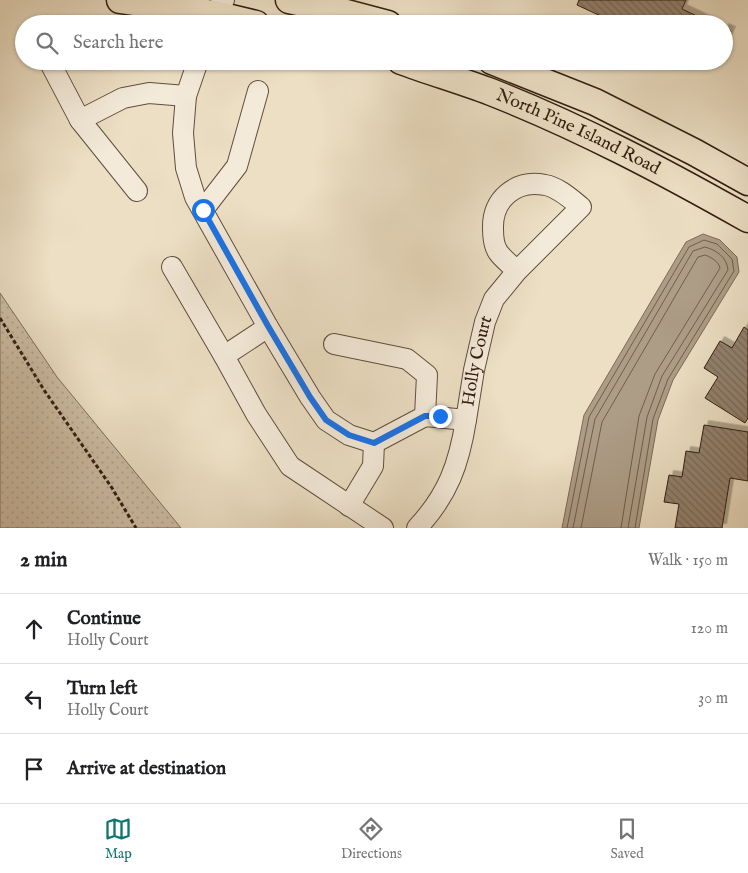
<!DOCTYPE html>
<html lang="en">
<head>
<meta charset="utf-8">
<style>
  :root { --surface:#fff; --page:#f2f2f2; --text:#202124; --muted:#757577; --line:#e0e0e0; --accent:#0f766e }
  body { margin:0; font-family:"IM FELL English",serif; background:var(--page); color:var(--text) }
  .stop { position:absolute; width:15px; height:15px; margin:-11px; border:4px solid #1a73e8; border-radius:50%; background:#fff }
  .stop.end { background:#1a73e8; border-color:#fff; box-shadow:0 1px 5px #0008 }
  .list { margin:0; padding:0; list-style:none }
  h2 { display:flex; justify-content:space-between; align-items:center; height:65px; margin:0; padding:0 20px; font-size:21px }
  h2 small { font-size:16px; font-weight:400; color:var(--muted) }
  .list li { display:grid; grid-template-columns:32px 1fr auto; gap:15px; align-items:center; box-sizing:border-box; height:70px; padding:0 20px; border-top:1px solid var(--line) }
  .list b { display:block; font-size:19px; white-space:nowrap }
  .list p { margin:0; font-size:16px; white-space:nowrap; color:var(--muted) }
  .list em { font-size:16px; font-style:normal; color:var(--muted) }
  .icon { flex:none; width:28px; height:28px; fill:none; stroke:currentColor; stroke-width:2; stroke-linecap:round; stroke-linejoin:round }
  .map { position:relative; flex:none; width:748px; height:528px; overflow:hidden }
  .search { position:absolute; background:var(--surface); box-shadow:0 1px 4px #0004; left:15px; right:15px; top:15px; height:55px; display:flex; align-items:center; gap:12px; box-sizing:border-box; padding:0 18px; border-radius:28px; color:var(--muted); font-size:19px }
  .sheet { height:275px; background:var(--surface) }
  nav { display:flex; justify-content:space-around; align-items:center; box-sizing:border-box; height:70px; border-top:1px solid var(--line); background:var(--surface); font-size:14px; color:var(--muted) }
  nav a { display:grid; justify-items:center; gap:2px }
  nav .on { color:var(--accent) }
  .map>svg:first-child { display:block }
</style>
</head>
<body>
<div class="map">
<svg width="748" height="528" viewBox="0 0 748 528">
  <defs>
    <pattern id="green-dots" width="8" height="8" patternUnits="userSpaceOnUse" patternTransform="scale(1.25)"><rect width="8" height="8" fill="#cdbea6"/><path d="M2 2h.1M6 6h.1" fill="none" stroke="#b0a38e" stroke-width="1.8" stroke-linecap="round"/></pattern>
    <pattern id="building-back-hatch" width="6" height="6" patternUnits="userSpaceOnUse" patternTransform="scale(1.25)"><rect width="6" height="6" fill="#93826f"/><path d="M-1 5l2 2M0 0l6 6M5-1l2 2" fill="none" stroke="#796a5a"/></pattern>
    <filter id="shadow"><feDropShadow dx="4.5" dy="-4.5" stdDeviation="0" flood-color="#0004"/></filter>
  </defs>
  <rect width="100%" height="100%" fill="#ecdfc4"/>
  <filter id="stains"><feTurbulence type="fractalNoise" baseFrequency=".004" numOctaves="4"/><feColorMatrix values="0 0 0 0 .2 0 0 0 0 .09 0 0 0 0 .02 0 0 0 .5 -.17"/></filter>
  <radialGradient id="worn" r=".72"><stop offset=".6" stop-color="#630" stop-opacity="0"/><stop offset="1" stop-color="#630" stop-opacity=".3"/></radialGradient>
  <!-- green -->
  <path fill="url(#green-dots)" stroke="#806e5c" d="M0 293 57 377 181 528H0Z"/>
  <!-- water -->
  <path fill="#ad9d87" stroke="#7c6a58" d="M703 234 720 240 737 257 739 272 673 380 658 420 639 528H562L584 415 686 242Z"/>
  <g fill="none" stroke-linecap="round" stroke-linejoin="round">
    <!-- shore -->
    <g stroke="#705e4c" stroke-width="1">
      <path d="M567 528 589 417 689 247 704 240 717 244 732 259 734 271 668 379 653 419 635 528"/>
      <path d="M573 528 595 419 693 251 705 247C716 250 727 257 728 270L662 376 647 417 628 528"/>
      <path d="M581 528 602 422 698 257 705 255C711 257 719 262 720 268L655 374 639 416 621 528"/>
    </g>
  </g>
  <!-- building -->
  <g fill="url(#building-back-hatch)" stroke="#331e12" filter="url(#shadow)">
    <path d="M579 0H686L682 9 714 24H618L577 5Z"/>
    <path d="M724 28 731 31 724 46Z"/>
    <path d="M701 61H718L715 67Z"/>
    <path d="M744 327 748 330V418L745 423 705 398 718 377 704 368 720 341 732 348Z"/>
    <path d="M704 425 748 432V481L730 478 722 528H675L679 504 664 502 669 475 682 477 686 451 699 453Z"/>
  </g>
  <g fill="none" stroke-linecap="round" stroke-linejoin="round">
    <defs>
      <g id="minor">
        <path d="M211 24 214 14 224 0"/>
        <path d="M49 61 80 120"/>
        <path id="s1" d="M198 61 186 96 183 133 186 168 195 197 268 327 310 397 326 420 349 435 374 443 425 416 466 420 474 370 485 322 494 299 517 271 581 207C571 199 558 187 545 185 515 179 492 200 493 229 493 236 494 246 498 252 503 259 511 265 517 271"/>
        <path d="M137 191 80 120 123 98 149 93 186 96"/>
        <path d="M203 210 237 166 258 91"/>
        <path d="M172 267 224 356"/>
        <path d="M268 327 224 356 256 414 290 466 383 528"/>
        <path d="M334 344 407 359 427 375 425 416"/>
        <path d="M349 506 373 466 374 443"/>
        <path d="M417 528C448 495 459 464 466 420"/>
      </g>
      <g id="major">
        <path d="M120 0 214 14 256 24"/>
        <path d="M289 0 335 10 388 24"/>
        <path id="s2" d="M401 61C431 72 462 81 491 92 580 127 665 172 748 219"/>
        <path d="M492 61 595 102 694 152 748 182"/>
      </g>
    </defs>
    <!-- minor casing -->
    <use href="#minor" stroke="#614e3e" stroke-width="22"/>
    <!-- major casing -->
    <use href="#major" stroke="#331e12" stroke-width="29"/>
    <!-- path -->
    <path stroke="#331e12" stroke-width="3" stroke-dasharray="4 2.5" stroke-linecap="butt" d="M0 318 44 390 112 488 136 528"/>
    <!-- minor -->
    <use href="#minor" stroke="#f3ead9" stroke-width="20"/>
    <!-- major -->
    <use href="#major" stroke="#ecdfc4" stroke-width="26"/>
  </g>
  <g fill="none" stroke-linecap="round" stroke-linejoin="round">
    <!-- route -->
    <path stroke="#1a73e8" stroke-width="6" d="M203 210 268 326 310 397 326 420 349 435 374 443 425 416H440"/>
  </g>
  <g text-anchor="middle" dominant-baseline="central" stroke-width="4" stroke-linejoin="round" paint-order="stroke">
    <!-- street labels -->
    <g font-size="18" fill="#331e12" stroke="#f3ead9">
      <text stroke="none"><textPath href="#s2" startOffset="191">North Pine Island Road</textPath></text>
      <text stroke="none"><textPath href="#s1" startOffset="611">Holly Court</textPath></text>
    </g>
  </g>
  <rect width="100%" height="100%" filter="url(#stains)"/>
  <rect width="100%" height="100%" fill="url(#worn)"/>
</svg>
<div class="stop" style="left:203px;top:210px"></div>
<div class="stop end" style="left:440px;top:416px"></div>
<div class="search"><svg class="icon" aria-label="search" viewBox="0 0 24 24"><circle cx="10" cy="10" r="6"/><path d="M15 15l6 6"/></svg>Search here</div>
</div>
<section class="sheet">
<h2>2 min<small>Walk · 150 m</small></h2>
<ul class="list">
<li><svg class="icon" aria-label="ahead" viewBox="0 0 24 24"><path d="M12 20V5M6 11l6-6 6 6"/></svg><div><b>Continue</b><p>Holly Court</p></div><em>120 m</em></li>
<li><svg class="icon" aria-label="left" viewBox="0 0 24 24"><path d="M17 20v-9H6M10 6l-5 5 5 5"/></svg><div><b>Turn left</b><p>Holly Court</p></div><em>30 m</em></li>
<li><svg class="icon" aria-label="arrive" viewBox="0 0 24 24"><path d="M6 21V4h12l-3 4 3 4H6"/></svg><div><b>Arrive at destination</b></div></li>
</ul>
</section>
<nav>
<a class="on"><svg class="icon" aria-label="map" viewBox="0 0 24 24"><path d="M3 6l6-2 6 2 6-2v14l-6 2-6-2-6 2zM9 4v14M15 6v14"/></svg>Map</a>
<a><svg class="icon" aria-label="directions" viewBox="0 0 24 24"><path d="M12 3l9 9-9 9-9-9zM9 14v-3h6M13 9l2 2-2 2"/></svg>Directions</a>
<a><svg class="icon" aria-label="saved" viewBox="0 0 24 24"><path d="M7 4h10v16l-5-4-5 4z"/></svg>Saved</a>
</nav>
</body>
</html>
